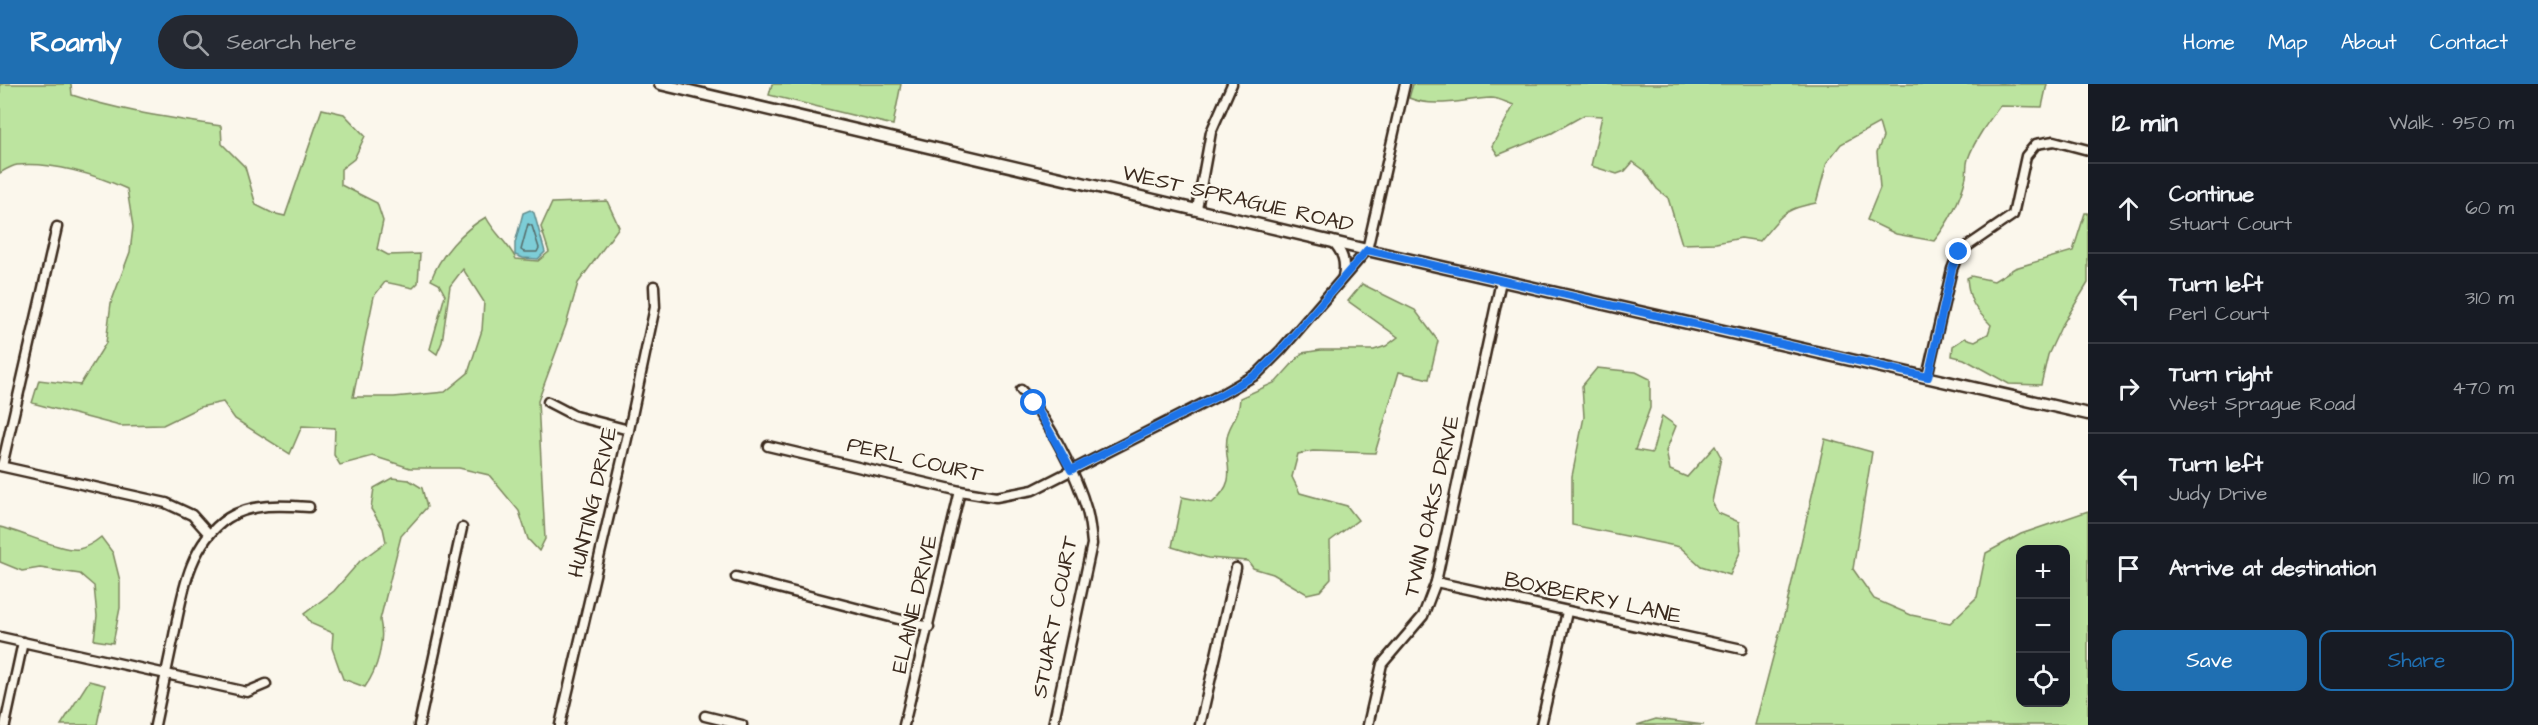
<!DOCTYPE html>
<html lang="en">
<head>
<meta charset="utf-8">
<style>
  :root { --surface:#171b24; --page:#242831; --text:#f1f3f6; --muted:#9ea1a6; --line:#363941; --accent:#1f6fb2 }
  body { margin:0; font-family:"Architects Daughter",sans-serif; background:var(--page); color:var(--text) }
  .controls { position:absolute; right:18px; bottom:18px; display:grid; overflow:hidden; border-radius:12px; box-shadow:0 6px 24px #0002 }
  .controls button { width:54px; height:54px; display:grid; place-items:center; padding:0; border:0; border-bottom:2px solid var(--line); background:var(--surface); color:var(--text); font:30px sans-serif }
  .stop { position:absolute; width:18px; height:18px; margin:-14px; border:4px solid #1a73e8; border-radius:50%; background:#fff }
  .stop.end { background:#1a73e8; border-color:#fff; box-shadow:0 2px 6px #0008 }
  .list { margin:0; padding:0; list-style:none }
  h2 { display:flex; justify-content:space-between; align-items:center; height:78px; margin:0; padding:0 24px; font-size:26px }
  h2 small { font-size:20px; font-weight:400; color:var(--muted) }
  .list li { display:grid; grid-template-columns:39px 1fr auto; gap:18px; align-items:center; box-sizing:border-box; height:90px; padding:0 24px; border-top:2px solid var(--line) }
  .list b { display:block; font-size:22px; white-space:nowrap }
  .list p { margin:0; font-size:20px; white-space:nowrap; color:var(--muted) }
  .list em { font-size:20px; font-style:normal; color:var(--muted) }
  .actions { display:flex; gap:12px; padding:18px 24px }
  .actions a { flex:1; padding:14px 0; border:2px solid var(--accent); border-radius:12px; text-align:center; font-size:21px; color:var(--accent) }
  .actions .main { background:var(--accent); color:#fff }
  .icon { flex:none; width:33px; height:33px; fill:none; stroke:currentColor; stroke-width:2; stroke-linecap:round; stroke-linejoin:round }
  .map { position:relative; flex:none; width:2088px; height:641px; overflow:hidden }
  header { display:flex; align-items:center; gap:36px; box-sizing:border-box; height:84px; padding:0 30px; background:var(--accent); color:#fff }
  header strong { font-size:28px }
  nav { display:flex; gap:33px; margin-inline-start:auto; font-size:21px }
  .search { width:420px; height:54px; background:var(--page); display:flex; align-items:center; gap:15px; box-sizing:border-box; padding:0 21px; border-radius:33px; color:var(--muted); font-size:22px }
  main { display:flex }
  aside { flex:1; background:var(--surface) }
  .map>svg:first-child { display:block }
</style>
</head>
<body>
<header>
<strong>Roamly</strong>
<div class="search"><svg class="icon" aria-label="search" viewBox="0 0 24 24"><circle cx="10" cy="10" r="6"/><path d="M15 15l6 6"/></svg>Search here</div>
<nav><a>Home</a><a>Map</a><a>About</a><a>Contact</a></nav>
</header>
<main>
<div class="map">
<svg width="2088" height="641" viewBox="0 0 2088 641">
  <rect width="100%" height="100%" fill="#fbf7ec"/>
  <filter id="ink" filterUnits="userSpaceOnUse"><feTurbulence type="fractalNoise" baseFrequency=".0167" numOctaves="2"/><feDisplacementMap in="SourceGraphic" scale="12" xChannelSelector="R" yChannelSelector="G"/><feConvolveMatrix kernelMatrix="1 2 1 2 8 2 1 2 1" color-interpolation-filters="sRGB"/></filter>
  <g filter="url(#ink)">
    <!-- green -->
    <g fill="#bce49f" stroke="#7c875e" stroke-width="1.5" fill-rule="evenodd">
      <path d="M0 0H71L72 11C120 27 171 34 221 42L222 60 245 83 256 121 272 129 285 132 322 25 344 30 365 52 354 75 341 85V101L377 119 383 137 377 165 388 171 420 170 418 199 413 204 385 198 374 212 353 313H394L445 308 468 289 482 246 484 218 463 185 450 202 442 258 437 270 430 265 445 211 439 200 431 196C440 171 463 146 486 133 494 149 508 159 516 175L538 177 549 168 541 143 552 119 607 117 619 143 578 199 566 241 538 317 545 455 539 467 528 455 519 427 489 391 459 384H410L373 372 340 381 334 371 335 344 302 342 290 370 235 335 223 318 200 323 163 341 120 342 32 319 39 296 80 301 106 259 111 219 130 168 133 143 127 105C94 90 53 78 17 81 11 82 5 86 0 89Z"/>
      <path d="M772 0H901L893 41 769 11Z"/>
      <path d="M1413 0H2047L2042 23 2000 22C1988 38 1975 55 1968 75 1966 81 1967 87 1966 93 1960 117 1949 138 1934 157L1896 150 1867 136 1880 104 1877 68 1883 53 1879 39 1841 60 1827 78 1816 119C1782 125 1781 132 1760 157L1741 154 1716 159 1682 160 1668 114 1657 105 1644 86 1633 78 1625 87 1617 90 1591 82 1602 32 1584 31 1552 49 1498 71 1492 62 1514 21C1507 19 1499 14 1491 14 1465 15 1435 25 1409 14Z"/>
      <path d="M2085 129H2088V199L2061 243 2048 271 2041 301 2009 300 1964 275 1952 272 1953 262 1965 254 1975 257 1988 250 1991 241C1975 225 1969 218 1967 194L1971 192 1994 197 2015 184 2073 167Z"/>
      <path d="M1362 200 1415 226 1438 257 1429 295 1399 288 1375 369 1313 367 1298 370 1292 393 1300 409 1347 422 1358 436 1330 457 1331 495 1320 507 1307 510 1273 490 1253 484 1248 477 1208 474 1172 463 1182 413 1212 419C1243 393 1220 377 1228 349 1233 334 1239 333 1240 314L1276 298 1302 269 1321 266H1374L1386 262 1398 253 1348 217Z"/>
      <path d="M1597 284 1636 288 1650 295V324L1635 366 1652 369 1662 332 1676 342 1666 367 1670 386 1687 393 1715 362 1721 373 1712 418 1718 429 1739 438 1741 466 1730 491 1701 482 1680 463 1572 441V392L1584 333 1582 302Z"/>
      <path d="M1825 355 1872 368 1853 485 1874 515 1911 531 1950 539 1977 513 1986 469 2021 450 2088 427V641H1755L1785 528ZM2020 466H2066V618H2020Z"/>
      <path d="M392 394 409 396 422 404 427 423 401 452 380 536C385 557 378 585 365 603L343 595 332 564 333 549 312 540 304 530 334 507 360 477 386 458 383 444 371 425 374 404Z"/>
      <path d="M0 443C20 447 63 468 79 465 87 463 95 458 101 453L113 469 120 497V524L113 559 94 556 97 532 94 502 80 490 40 484 22 487 0 478Z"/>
      <path d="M89 597 105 601 97 641H61Z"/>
      <path d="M1656 635 1704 641H1637Z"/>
    </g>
    <!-- water -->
    <path fill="#7dcdd7" stroke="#638c8d" stroke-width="1.5" d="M530 126 534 129 545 168 538 175 523 174 515 171V159L523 129Z"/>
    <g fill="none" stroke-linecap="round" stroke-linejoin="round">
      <!-- shore -->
      <path stroke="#556b68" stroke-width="1.5" d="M528 140 532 142 539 164 537 168H524L521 166Z"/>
      <defs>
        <g id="minor">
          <path d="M1197 125 1211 48 1232 0"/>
          <path d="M1332 157C1343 168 1346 178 1343 193"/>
          <path d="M1927 293 1952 185 1959 168 2013 131 2026 72 2036 60 2054 57 2088 66"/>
          <path d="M1021 306C1047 332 1077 391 1087 427 1090 438 1091 449 1092 460L1053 641"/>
          <path d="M548 318 575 332 629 346"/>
          <path d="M768 362 960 407 996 413 1033 406 1222 310 1257 290 1281 266 1367 166 1405 0"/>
          <path d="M0 382 166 419 192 431 209 450"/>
          <path d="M2 382 57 143"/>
          <path d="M736 493 929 543"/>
          <path d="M1436 498 1742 565"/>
          <path d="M0 553 247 608 266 600"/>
          <path d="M705 632 742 641"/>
          <path d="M5 641 23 558"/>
          <path d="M155 641C161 613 167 584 173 556 182 513 188 460 228 434 252 419 282 421 309 423"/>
          <path d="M419 641 462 444"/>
          <path d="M560 641 629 346 655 223 654 202"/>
          <path d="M904 641 960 407"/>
          <path d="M1200 641 1236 484"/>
          <path d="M1368 641 1382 580 1423 532 1436 498 1501 197"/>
          <path d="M1541 641 1567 528"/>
        </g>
        <path id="tertiary" d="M660 0 1367 166 2088 330"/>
      </defs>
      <!-- minor casing -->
      <use href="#minor" stroke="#3b2a1e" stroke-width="13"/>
      <!-- tertiary casing -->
      <use href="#tertiary" stroke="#3b2a1e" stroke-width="15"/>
      <!-- minor -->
      <use href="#minor" stroke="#fbf7ec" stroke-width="8"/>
      <!-- tertiary -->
      <use href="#tertiary" stroke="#fbf7ec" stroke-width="10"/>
    </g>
  </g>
  <g fill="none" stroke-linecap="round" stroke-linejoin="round" filter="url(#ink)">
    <!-- route -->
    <path stroke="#1a73e8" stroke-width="8" d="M1034 319 1071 386 1222 310 1257 290 1281 266 1367 166 1928 293 1952 185 1959 168"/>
  </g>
  <g text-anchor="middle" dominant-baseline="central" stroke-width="4.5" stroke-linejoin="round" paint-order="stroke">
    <!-- street labels -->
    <g font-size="22" fill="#3b2a1e" stroke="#fbf7ec">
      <text transform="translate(1238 115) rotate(13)">WEST SPRAGUE ROAD</text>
      <text transform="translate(915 376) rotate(13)">PERL COURT</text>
      <text transform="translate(593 418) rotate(-77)">HUNTING DRIVE</text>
      <text transform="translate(1432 422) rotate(-77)">TWIN OAKS DRIVE</text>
      <text transform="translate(1593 514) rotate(12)">BOXBERRY LANE</text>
      <text transform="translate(915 520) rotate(-77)">ELAINE DRIVE</text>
      <text transform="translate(1055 533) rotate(-79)">STUART COURT</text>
    </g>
  </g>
</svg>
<div class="controls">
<button>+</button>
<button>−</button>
<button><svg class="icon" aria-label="locate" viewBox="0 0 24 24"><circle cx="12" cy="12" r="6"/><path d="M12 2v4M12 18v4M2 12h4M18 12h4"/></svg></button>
</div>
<div class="stop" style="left:1034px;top:319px"></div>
<div class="stop end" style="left:1959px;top:168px"></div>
</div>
<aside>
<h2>12 min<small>Walk · 950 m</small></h2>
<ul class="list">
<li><svg class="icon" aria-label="ahead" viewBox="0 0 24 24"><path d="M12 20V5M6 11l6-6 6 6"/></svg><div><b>Continue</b><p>Stuart Court</p></div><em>60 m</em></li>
<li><svg class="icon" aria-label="left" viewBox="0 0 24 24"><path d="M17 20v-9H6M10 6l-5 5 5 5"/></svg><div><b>Turn left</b><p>Perl Court</p></div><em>310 m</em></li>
<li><svg class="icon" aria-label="right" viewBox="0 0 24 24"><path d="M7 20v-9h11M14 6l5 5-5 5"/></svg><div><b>Turn right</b><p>West Sprague Road</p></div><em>470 m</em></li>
<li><svg class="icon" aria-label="left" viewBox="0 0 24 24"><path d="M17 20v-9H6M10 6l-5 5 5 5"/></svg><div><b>Turn left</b><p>Judy Drive</p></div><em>110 m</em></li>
<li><svg class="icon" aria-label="arrive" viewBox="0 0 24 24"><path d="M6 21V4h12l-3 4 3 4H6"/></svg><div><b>Arrive at destination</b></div></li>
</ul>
<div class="actions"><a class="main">Save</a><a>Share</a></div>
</aside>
</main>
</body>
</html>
